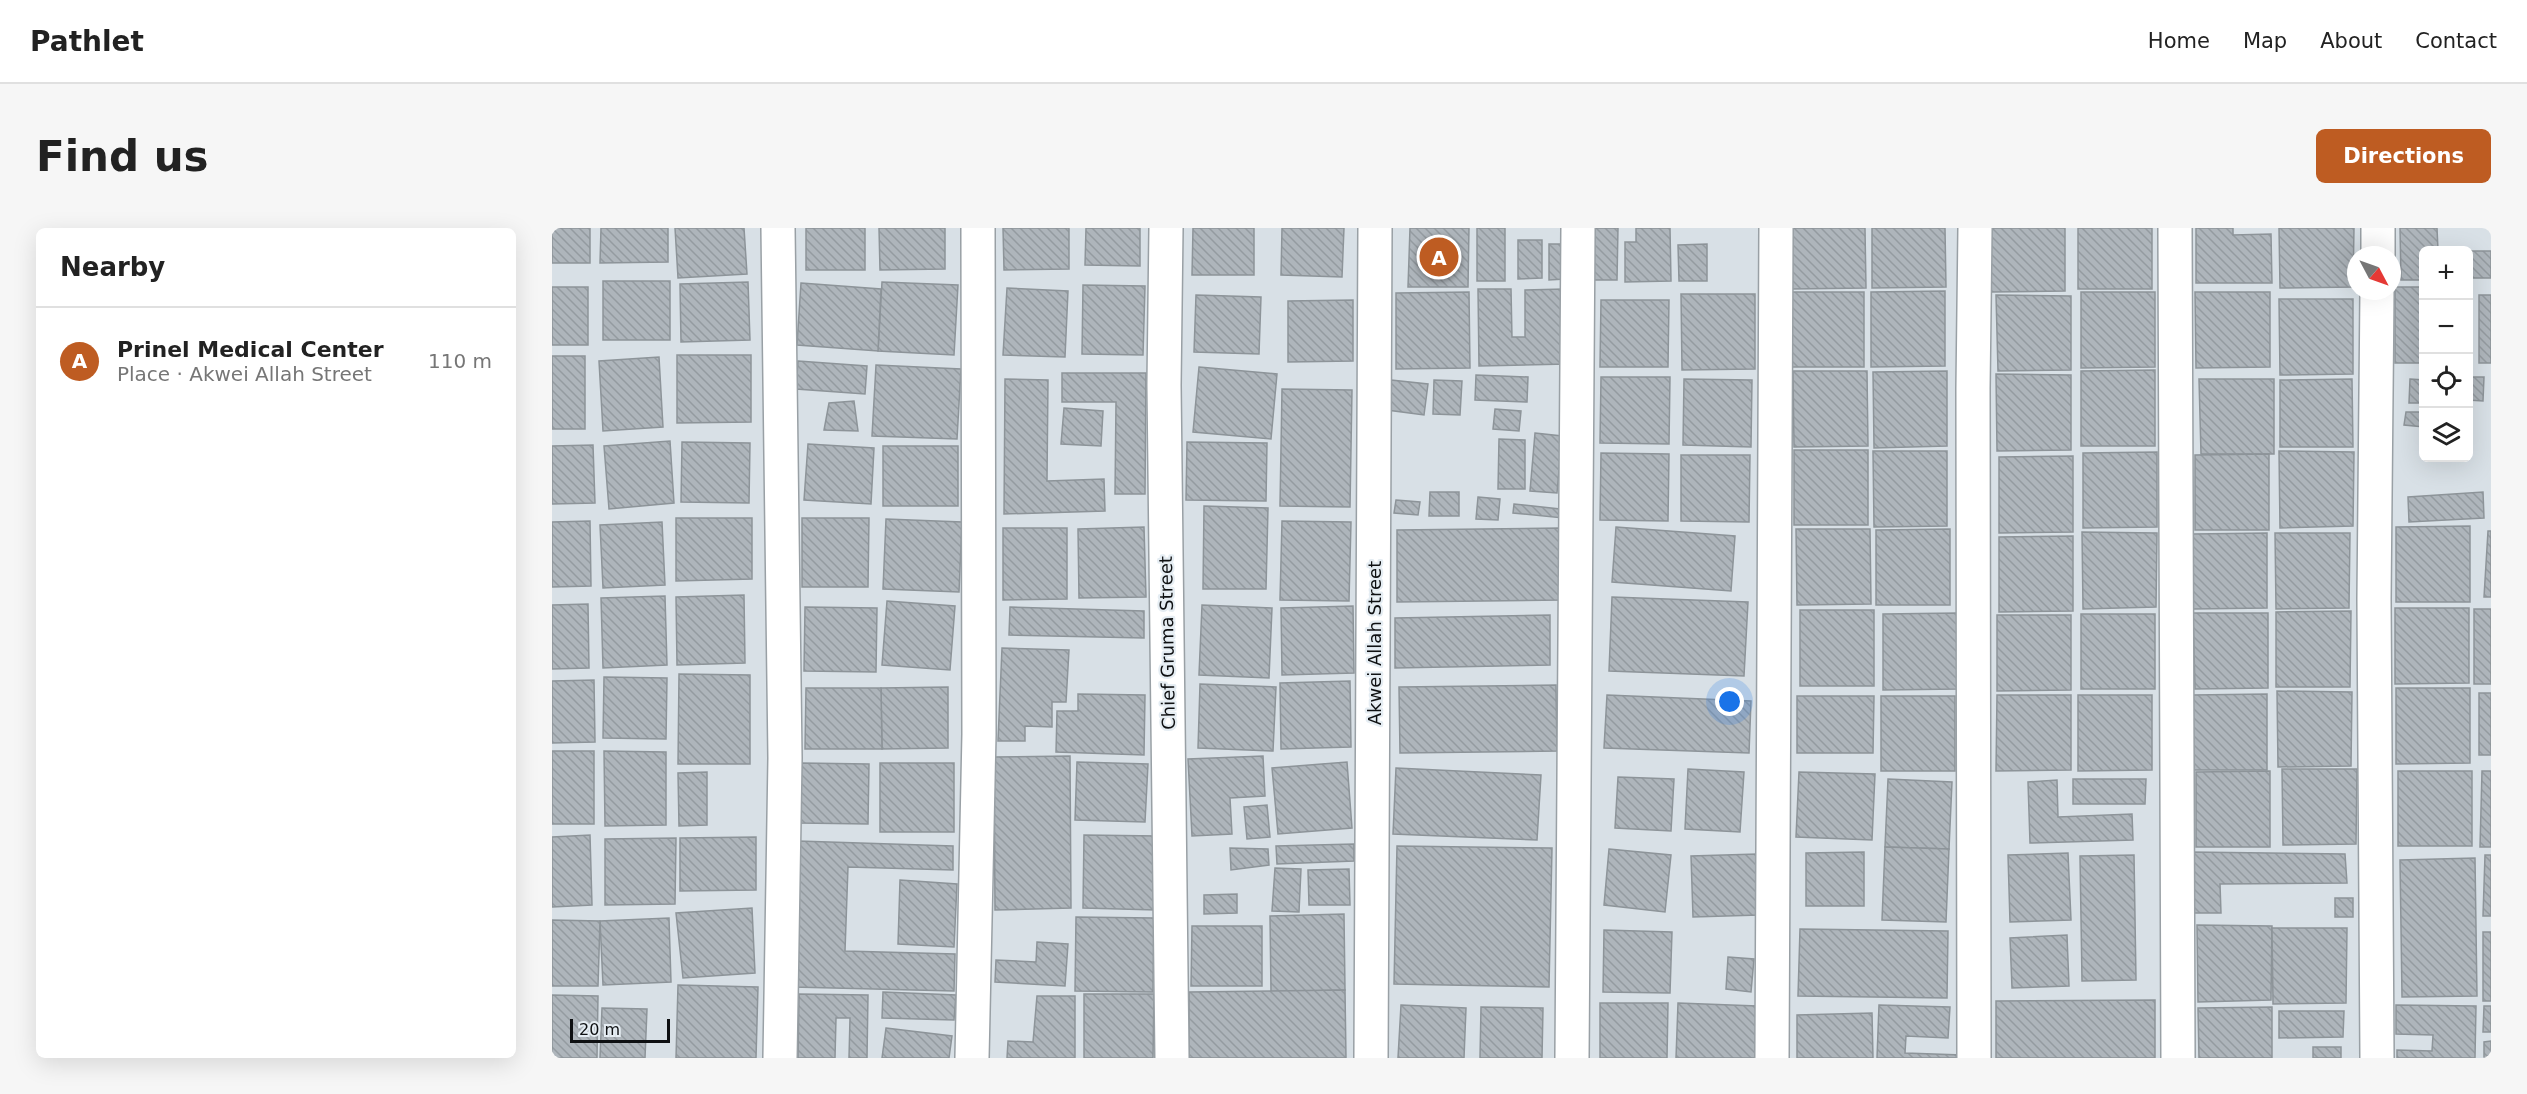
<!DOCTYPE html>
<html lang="en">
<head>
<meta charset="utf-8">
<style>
  :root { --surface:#fff; --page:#f6f6f6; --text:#222; --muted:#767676; --line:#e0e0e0; --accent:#be5c22 }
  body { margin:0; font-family:"DejaVu Sans",sans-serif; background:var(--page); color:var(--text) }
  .controls { position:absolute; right:18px; top:18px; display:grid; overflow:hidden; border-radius:9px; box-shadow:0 6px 24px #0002 }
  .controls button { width:54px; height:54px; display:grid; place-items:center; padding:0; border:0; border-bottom:2px solid var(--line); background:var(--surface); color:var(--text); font:30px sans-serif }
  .compass { position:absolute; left:1795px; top:18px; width:54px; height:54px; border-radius:50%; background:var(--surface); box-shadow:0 6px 24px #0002; rotate:131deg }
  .scale { position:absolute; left:18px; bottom:15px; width:100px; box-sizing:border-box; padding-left:6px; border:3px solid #0e1012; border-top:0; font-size:16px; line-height:21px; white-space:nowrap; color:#0e1012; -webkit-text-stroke:4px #e5edf3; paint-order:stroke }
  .you { position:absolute; left:1178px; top:474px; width:21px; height:21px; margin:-15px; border:4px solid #fff; border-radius:50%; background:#1a73e8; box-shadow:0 0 0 9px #1a73e833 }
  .badge { display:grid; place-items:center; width:39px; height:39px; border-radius:50%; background:var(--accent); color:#fff; font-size:20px; font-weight:700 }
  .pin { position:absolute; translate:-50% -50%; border:3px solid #fff; box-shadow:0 2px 6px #0006 }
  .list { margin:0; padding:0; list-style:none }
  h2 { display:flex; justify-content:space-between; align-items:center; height:78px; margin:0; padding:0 24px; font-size:26px }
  h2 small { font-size:20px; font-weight:400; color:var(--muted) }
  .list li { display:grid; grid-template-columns:39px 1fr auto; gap:18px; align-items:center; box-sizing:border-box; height:108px; padding:0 24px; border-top:2px solid var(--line) }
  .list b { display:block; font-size:22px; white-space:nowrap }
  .list p { margin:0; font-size:20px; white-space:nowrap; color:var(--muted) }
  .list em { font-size:20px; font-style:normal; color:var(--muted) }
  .icon { flex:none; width:33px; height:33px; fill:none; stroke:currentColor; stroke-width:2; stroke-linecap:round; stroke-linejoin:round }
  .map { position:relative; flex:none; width:1939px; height:830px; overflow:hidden; border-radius:9px }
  header { display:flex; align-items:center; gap:36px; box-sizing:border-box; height:84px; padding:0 30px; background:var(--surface); border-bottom:2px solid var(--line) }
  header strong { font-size:28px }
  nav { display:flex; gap:33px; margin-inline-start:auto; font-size:21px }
  .intro { display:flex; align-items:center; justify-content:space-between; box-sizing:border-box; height:144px; padding:0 36px }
  h1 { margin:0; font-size:42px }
  .button { padding:15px 27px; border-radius:9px; background:var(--accent); color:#fff; font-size:21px; font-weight:700 }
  main { display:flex; gap:36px; padding:0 36px }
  aside { flex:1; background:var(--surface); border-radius:9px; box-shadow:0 6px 24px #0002 }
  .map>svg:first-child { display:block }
</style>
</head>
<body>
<header>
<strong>Pathlet</strong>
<nav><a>Home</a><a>Map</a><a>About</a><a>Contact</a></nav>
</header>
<div class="intro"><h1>Find us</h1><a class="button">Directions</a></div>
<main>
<aside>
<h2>Nearby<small></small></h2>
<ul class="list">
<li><span class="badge">A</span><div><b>Prinel Medical Center</b><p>Place · Akwei Allah Street</p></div><em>110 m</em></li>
</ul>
</aside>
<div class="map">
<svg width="1939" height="830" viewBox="0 0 1939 830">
  <defs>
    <pattern id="building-back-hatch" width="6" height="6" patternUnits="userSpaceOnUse" patternTransform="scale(1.5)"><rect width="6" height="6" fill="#aeb5bb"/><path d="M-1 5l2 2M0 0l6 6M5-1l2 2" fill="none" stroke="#949ba0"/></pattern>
  </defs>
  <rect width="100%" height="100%" fill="#d8e0e6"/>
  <!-- building -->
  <g fill="url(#building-back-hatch)" stroke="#8d9499" stroke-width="1.5">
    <rect x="0" y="0" width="38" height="35"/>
    <path d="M49 0H116V34L48 35Z"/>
    <path d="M123 0H192L195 46 126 50Z"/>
    <rect x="254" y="0" width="59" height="42"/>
    <path d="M327 0H393V41L328 42Z"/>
    <path d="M451 0H517V41L452 42Z"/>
    <path d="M534 0H588V38L533 37Z"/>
    <path d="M641 0H702V47H640Z"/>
    <path d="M730 0H792L790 49 729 47Z"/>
    <path d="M858 0H917L916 59H856Z"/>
    <rect x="925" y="0" width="28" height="53"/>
    <path d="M1038 0H1066L1065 52H1037Z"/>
    <path d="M1084 0H1118L1119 53 1073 54V14H1084Z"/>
    <path d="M1239 0H1313L1314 60 1239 61Z"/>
    <path d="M1320 0H1393L1394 59 1320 60Z"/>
    <path d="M1439 0H1513V63L1439 64Z"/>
    <rect x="1526" y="0" width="74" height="61"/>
    <path d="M1644 0H1681V7L1719 6 1720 55H1644Z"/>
    <path d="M1727 0H1802L1801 59 1728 60Z"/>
    <path d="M1848 0H1885L1886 22H1872V52H1849Z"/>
    <path d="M966 12H990V50L966 51Z"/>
    <path d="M997 16H1013V51L997 52Z"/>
    <path d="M1155 16V53H1127L1126 17Z"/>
    <rect x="1916" y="23" width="23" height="27"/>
    <rect x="51" y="53" width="67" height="59"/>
    <path d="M196 54 198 112 129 114 128 56Z"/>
    <path d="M330 54 406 57 402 127 326 123Z"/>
    <path d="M249 55 329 61 326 123 245 117Z"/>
    <path d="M531 57 593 58 591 127 530 126Z"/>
    <rect x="0" y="59" width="36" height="58"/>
    <rect x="1843" y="59" width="29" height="76"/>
    <path d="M1916 59 1917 134H1916Z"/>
    <path d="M455 60 516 63 513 129 451 127Z"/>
    <path d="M926 61H959L960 109H973V62L1012 61 1014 136 927 138Z"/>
    <path d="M1393 63V138L1319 139V64Z"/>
    <path d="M917 64 918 140 844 141V65Z"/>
    <rect x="1238" y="64" width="74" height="75"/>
    <path d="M1529 64H1603V139L1529 140Z"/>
    <path d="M1643 64H1718V139L1644 140Z"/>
    <path d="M1129 66H1203V141L1130 142Z"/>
    <path d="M644 67 709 69 707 126 642 124Z"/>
    <path d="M1444 67 1519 68V142L1446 143Z"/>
    <rect x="1927" y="67" width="12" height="68"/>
    <path d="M1727 71H1801V146L1728 147Z"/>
    <path d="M801 72V133L736 134V73Z"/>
    <path d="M1049 72H1117L1116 139H1048Z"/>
    <path d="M125 127H199V194L125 195Z"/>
    <rect x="0" y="128" width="33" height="73"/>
    <path d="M107 129 111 199 51 203 47 133Z"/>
    <path d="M246 133 315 138 313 166 244 161Z"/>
    <path d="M324 137 409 141 405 211 320 208Z"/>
    <path d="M647 139 725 146 719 211 641 204Z"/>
    <path d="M1603 142V218H1529V143Z"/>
    <path d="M1241 143H1315L1316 218 1242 219Z"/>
    <path d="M1395 143V218L1322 220 1321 144Z"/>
    <path d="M510 145H594L593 266H563L564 174H510Z"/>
    <path d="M1444 146 1519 147V222L1445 223Z"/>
    <path d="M924 147 976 149 975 174 923 172Z"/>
    <path d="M1049 149H1118L1117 216 1048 215Z"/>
    <path d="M1916 149H1932L1931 173 1916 172Z"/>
    <path d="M453 151 496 152 495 253 552 251 553 283 452 286Z"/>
    <path d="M1132 151 1200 152 1199 219 1131 217Z"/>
    <path d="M1647 151H1722V226H1649Z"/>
    <path d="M1800 151 1801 219H1728V152Z"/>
    <path d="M1858 151 1872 152V175H1857Z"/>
    <path d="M839 152 876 156 872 187 835 182Z"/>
    <path d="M882 152 910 153 908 187 881 186Z"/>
    <path d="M730 161 800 162 798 279 728 278Z"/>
    <path d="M302 173 306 203 272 202 277 175Z"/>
    <path d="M512 180 551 183 549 218 509 216Z"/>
    <path d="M943 181 969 183 967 203 941 201Z"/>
    <path d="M1854 184H1872V199L1852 197Z"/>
    <path d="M983 205 1010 208 1005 265 978 263Z"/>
    <path d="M947 211 973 212V261H946Z"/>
    <path d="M118 213 122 275 57 281 52 218Z"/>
    <path d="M130 214 198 215 197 275 129 274Z"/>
    <path d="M635 214 715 215 714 273 634 272Z"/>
    <path d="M256 216 322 220 319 276 252 272Z"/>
    <path d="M41 217 43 275 0 276V218Z"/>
    <rect x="331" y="218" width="75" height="60"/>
    <rect x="1242" y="222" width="74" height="75"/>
    <path d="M1321 223H1395V298L1322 299Z"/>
    <path d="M1727 223 1802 224 1801 298 1728 300Z"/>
    <path d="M1605 224V299L1531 300V225Z"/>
    <path d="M1049 225 1117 226 1116 293 1048 292Z"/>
    <path d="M1717 226V302H1643V227Z"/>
    <path d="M1129 227H1198L1197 294 1129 293Z"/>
    <path d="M1521 228V304L1447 305V229Z"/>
    <path d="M878 264H907V288H877Z"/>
    <path d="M1931 264 1932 290 1857 294 1856 269Z"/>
    <path d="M926 269 948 271 946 292 924 291Z"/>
    <path d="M844 272 868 274 866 287 842 285Z"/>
    <path d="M962 276 1008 281 1011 290 961 285Z"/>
    <path d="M652 278 716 280 714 361H651Z"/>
    <path d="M124 290H200V351L124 353Z"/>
    <path d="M250 290H317L316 359H250Z"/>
    <path d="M334 291 410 294 407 364 331 361Z"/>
    <path d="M38 293 39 358 0 359V294Z"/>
    <path d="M730 293 799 294 797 373 728 372Z"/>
    <path d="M110 294 113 357 51 360 48 297Z"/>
    <path d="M1918 298V374H1844V299Z"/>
    <path d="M592 299 594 369 527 370 526 301Z"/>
    <path d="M1064 299 1183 308 1179 363 1060 354Z"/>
    <path d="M451 300H515V371L451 372Z"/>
    <path d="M1008 300 1009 372 845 374V302Z"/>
    <path d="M1244 301H1318L1319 376 1245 377Z"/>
    <path d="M1398 301V377H1324V302Z"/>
    <path d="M1936 303H1939V369H1932Z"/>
    <path d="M1530 304 1605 305 1604 379 1531 381Z"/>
    <path d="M1715 305V380L1641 381V306Z"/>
    <path d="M1723 305H1798L1797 380 1724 381Z"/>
    <path d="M1521 308V383L1447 384V309Z"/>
    <path d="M192 367 193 435 125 437 124 369Z"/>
    <path d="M113 368 115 437 51 440 49 370Z"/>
    <path d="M1060 369 1196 374 1192 448 1057 443Z"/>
    <path d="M335 373 403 378 398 442 330 437Z"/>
    <path d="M36 376 37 440 0 441V377Z"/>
    <path d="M650 377 720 380 717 450 647 447Z"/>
    <path d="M801 378 802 445 730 447 729 380Z"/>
    <path d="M253 379 325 380 324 444 252 443Z"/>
    <path d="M458 379 592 383V410L457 407Z"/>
    <path d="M1843 380H1917V455L1843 456Z"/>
    <rect x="1922" y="381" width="17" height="75"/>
    <rect x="1248" y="382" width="74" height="76"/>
    <path d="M1799 383 1798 459H1724V384Z"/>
    <path d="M1405 385 1406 461 1331 462V386Z"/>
    <path d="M1641 385H1716V460L1643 461Z"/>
    <rect x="1529" y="386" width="74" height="75"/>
    <path d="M998 387V437L843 440V390Z"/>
    <path d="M1445 387H1519V462L1445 463Z"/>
    <path d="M450 420 517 422 514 474H500V499L473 498V513H446Z"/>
    <path d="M127 446 198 447V536H126Z"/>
    <path d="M52 449 115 450 114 511 51 510Z"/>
    <path d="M42 452 43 514 0 515V453Z"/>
    <path d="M798 453 799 519 729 521 728 455Z"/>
    <path d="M648 456 724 459 721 523 646 520Z"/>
    <path d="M1004 457 1005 523 848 525 847 459Z"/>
    <path d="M396 459V520L330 521 329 460Z"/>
    <path d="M254 460H329L330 521H253Z"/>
    <path d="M1844 460H1918V535L1844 536Z"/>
    <path d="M1725 463 1800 464 1799 538 1726 539Z"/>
    <rect x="1927" y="465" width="12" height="62"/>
    <path d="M526 466 593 467 592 527 504 524 505 483H526Z"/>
    <path d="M1715 466V542H1641V467Z"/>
    <path d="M1055 467 1199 473 1197 525 1052 520Z"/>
    <path d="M1445 467H1519V542L1444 543Z"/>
    <path d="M1526 467H1600V542L1526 543Z"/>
    <path d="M1245 468H1322L1321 525H1245Z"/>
    <rect x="1329" y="468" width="74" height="75"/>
    <rect x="0" y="523" width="42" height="73"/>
    <path d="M52 523 114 524V597L53 598Z"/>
    <path d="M518 528 519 680 443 682 442 529Z"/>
    <path d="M711 528 713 568 678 570 680 606 640 608 636 531Z"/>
    <path d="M525 534 596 536 593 594 523 592Z"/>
    <path d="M795 534 800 600 726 606 720 540Z"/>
    <path d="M249 535 317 536 316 596 248 595Z"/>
    <rect x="328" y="535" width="74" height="69"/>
    <path d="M844 540 989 547 985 612 841 606Z"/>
    <path d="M1136 541 1192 544 1188 604 1133 601Z"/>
    <path d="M1730 541H1805L1804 616 1731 617Z"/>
    <path d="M1718 543V619H1644V544Z"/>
    <rect x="1846" y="543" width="74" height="75"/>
    <path d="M1930 543H1939V619H1928Z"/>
    <path d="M155 544V597L127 598 126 545Z"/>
    <path d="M1247 544 1323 546 1320 612 1244 609Z"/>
    <path d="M1066 549 1122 551 1119 603 1063 600Z"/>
    <path d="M1336 551 1400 554 1397 621 1333 619Z"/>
    <path d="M1521 551H1594L1593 576H1521Z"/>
    <path d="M1505 552 1506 589 1580 586 1581 612 1478 615 1476 554Z"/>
    <path d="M715 577 718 609 695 611 692 579Z"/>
    <path d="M38 607 40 677 0 679V609Z"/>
    <path d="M532 607 606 608 604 682 531 680Z"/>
    <path d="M204 609V662L128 663V610Z"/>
    <path d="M124 610 123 676 53 677V611Z"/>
    <path d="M246 613 401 618V642L296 639 293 723 403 726 402 763 241 759Z"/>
    <path d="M802 616V633L725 636 724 618Z"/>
    <path d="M845 618 1000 620 997 759 842 756Z"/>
    <path d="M1333 619 1397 621 1394 694 1330 692Z"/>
    <path d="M678 620 716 621 717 637 679 642Z"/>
    <path d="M1057 621 1119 627 1113 684 1052 677Z"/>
    <path d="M1312 624V678H1254V625Z"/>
    <path d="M1638 624 1793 626 1795 655 1668 656 1669 685H1639Z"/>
    <path d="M1516 625 1519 692 1458 694 1456 627Z"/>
    <path d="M1205 626 1207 687 1141 689 1139 628Z"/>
    <path d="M1582 627 1584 752 1530 753 1528 628Z"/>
    <path d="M1933 627H1939V688H1931Z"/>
    <path d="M1923 630 1925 768 1850 769 1848 632Z"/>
    <path d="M723 640 749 641 747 684 720 683Z"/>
    <path d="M797 641 798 677H757L756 642Z"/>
    <path d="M348 652 405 656 402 719 346 716Z"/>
    <path d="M685 666V685L652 686V667Z"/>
    <rect x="1783" y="670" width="18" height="19"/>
    <path d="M200 680 203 745 131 750 124 685Z"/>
    <path d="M792 686 793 762 719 764 718 688Z"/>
    <path d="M524 689 602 690 601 764 523 763Z"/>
    <path d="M117 690 119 754 51 757 48 693Z"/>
    <path d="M0 692 48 693 46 758H0Z"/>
    <path d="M1645 697 1720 698 1719 772 1646 774Z"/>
    <path d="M640 698H710V758H639Z"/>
    <path d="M1720 700H1795L1794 775 1721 776Z"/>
    <path d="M1248 701 1396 703 1395 770 1246 768Z"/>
    <path d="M1052 702 1120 704 1118 765 1051 764Z"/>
    <rect x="1931" y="704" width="8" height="69"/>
    <path d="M1515 707 1517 758 1460 760 1458 710Z"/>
    <path d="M485 714 516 716 513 758 443 754 444 732 484 734Z"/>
    <path d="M1176 729 1202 731 1199 764 1174 761Z"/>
    <path d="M126 757 206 759 204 830H124Z"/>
    <path d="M793 762 794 830H637V764Z"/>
    <path d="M331 764 404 767 402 792 330 790Z"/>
    <path d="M247 766 316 767 315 830H297L298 790H284L283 830H246Z"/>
    <path d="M532 766H602L601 830H532Z"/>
    <path d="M0 767 46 768 45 830H0Z"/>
    <path d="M485 768H523V830H455L456 813 481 814Z"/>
    <path d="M1603 772V830H1444V773Z"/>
    <path d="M1048 775H1116L1115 830H1048Z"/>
    <path d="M1126 775 1205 778 1203 830H1124Z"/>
    <path d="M849 777 914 780 912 830H846Z"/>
    <path d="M1327 777 1398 779 1396 810 1354 808 1353 825 1410 827V830H1325Z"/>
    <path d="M1844 777 1924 778 1923 830H1845V822L1880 823 1881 807 1844 806Z"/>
    <path d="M1932 778H1939V804H1931Z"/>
    <path d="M929 779 991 780 990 830H928Z"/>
    <path d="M1720 779V830H1647L1646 780Z"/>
    <path d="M50 780 95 781 93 830H48Z"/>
    <path d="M1727 783H1792L1791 809 1727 810Z"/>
    <path d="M1320 785 1321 830H1245V787Z"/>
    <path d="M334 800 400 808 397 830H330Z"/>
    <path d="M1939 813V830H1932V814Z"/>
    <rect x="1761" y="819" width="28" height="11"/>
  </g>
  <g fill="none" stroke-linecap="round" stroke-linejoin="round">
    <defs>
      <g id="minor">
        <path d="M226 0 233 530 228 830"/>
        <path d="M614 0 612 157 620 830"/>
        <path d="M1623 0 1626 830"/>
        <path d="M1826 27V0"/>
        <path d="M420 830 427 506 426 0"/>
        <path d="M819 830 823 0"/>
        <path d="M1020 830 1026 0"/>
        <path d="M1220 830 1224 0"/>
        <path d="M1422 830 1421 161 1423 0"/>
        <path d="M1825 830 1822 371 1825 63"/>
      </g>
    </defs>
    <!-- minor casing -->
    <use href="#minor" stroke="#99a0a5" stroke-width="36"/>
    <!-- minor -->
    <use href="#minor" stroke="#fff" stroke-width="33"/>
  </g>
  <g text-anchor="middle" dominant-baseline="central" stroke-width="4.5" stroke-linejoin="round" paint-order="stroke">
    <!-- street labels -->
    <g font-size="18" fill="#0e1012" stroke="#e5edf3">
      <text transform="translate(615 415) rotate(-91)">Chief Gruma Street</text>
      <text transform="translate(822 415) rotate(-90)">Akwei Allah Street</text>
    </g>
  </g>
</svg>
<div class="controls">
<button>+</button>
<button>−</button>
<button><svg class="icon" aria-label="locate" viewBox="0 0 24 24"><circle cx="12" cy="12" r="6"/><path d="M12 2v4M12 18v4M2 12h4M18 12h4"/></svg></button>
<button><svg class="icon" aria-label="layers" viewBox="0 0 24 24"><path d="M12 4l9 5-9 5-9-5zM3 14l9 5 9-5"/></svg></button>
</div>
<svg class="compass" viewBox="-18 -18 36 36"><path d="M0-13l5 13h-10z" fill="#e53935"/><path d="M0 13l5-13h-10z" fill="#767676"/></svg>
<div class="scale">20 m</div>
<div class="you"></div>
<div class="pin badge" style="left:887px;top:29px">A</div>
</div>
</main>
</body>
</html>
